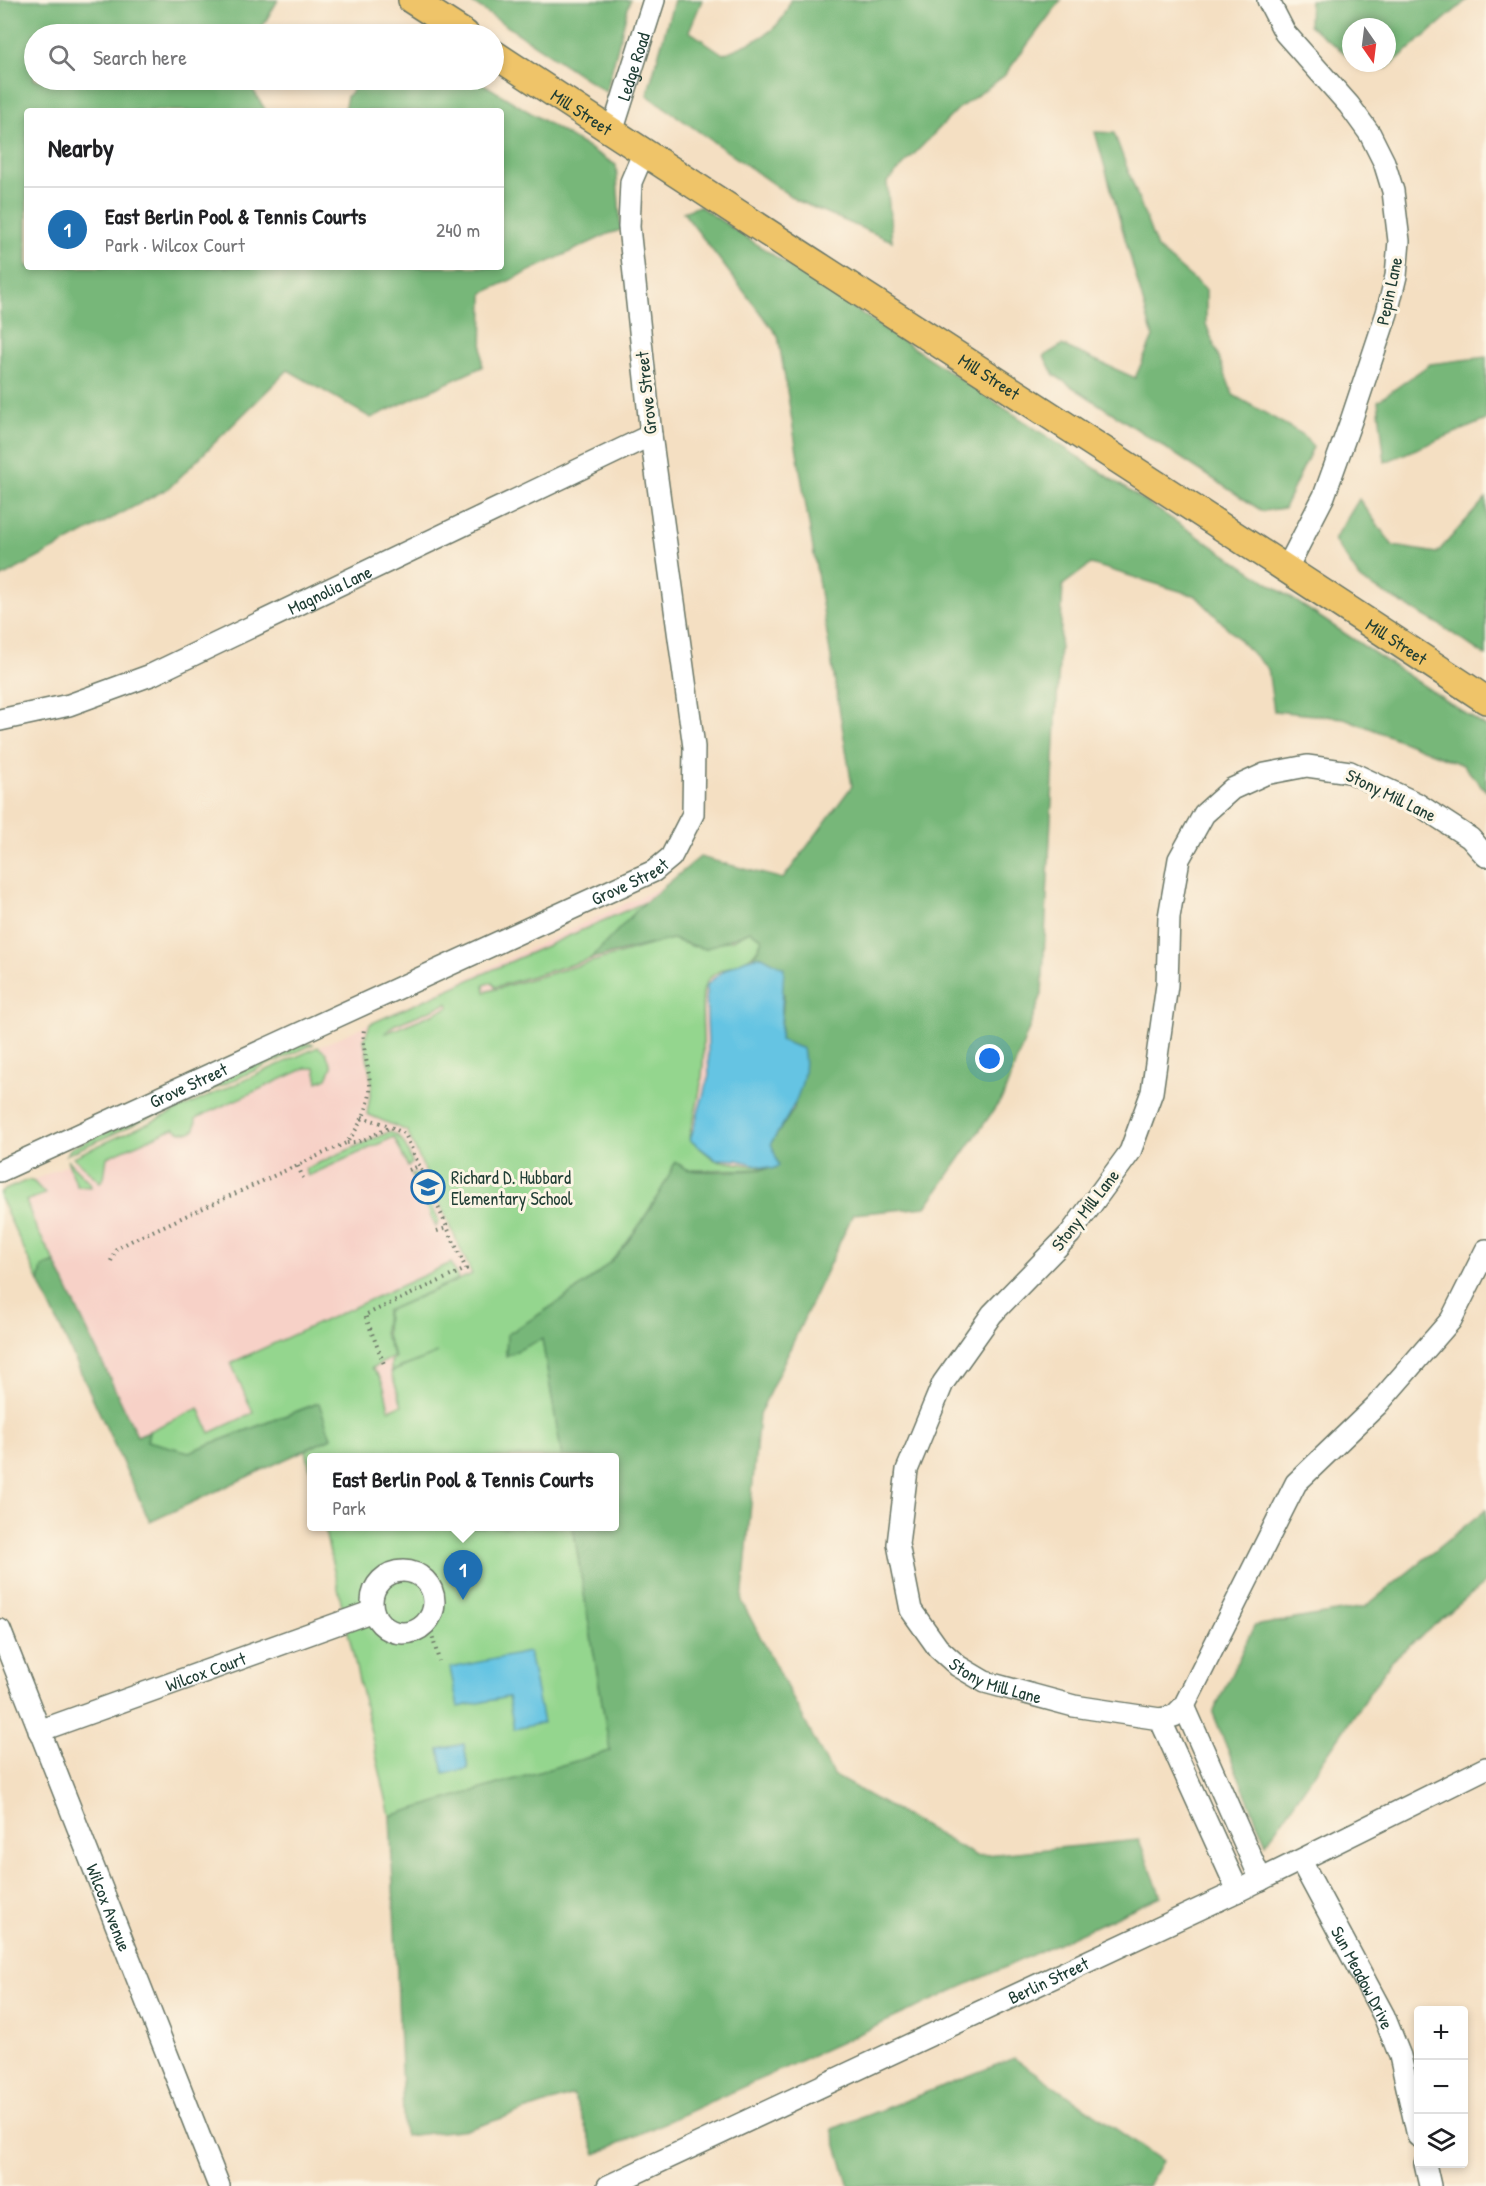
<!DOCTYPE html>
<html lang="en">
<head>
<meta charset="utf-8">
<style>
  :root { --surface:#fff; --page:#f6f6f6; --text:#202124; --muted:#757577; --line:#e0e0e0; --accent:#1f6fb2 }
  body { margin:0; font-family:"Patrick Hand",sans-serif; background:var(--page); color:var(--text) }
  .controls { position:absolute; right:18px; bottom:18px; display:grid; overflow:hidden; border-radius:6px; box-shadow:0 3px 9px #0003 }
  .controls button { width:54px; height:54px; display:grid; place-items:center; padding:0; border:0; border-bottom:2px solid var(--line); background:var(--surface); color:var(--text); font:30px sans-serif }
  .compass { position:absolute; left:1342px; top:18px; width:54px; height:54px; border-radius:50%; background:var(--surface); box-shadow:0 3px 9px #0003; rotate:166deg }
  .you { position:absolute; left:990px; top:1059px; width:21px; height:21px; margin:-15px; border:4px solid #fff; border-radius:50%; background:#1a73e8; box-shadow:0 0 0 9px #1a73e833 }
  .badge { display:grid; place-items:center; width:39px; height:39px; border-radius:50%; background:var(--accent); color:#fff; font-size:20px; font-weight:700 }
  .pin { position:absolute; translate:-50% -50px; filter:drop-shadow(0 2px 3px #0008) }
  .pin::after { content:''; position:absolute; top:32px; width:21px; height:18px; background:inherit; clip-path:polygon(0 0,100% 0,50% 100%) }
  .popup { position:absolute; left:307px; top:1453px; width:312px; height:78px; box-sizing:border-box; display:grid; place-content:center; border-radius:6px; background:var(--surface); filter:drop-shadow(0 2px 4px #0005); font-size:20px; white-space:nowrap; color:var(--muted) }
  .popup b { font-size:22px; color:var(--text) }
  .popup::after { content:''; position:absolute; left:50%; top:100%; margin-left:-12px; border:12px solid transparent; border-top-color:var(--surface) }
  .list { margin:0; padding:0; list-style:none }
  h2 { display:flex; justify-content:space-between; align-items:center; height:78px; margin:0; padding:0 24px; font-size:26px }
  h2 small { font-size:20px; font-weight:400; color:var(--muted) }
  .list li { display:grid; grid-template-columns:39px 1fr auto; gap:18px; align-items:center; box-sizing:border-box; height:84px; padding:0 24px; border-top:2px solid var(--line) }
  .list b { display:block; font-size:22px; white-space:nowrap }
  .list p { margin:0; font-size:20px; white-space:nowrap; color:var(--muted) }
  .list em { font-size:20px; font-style:normal; color:var(--muted) }
  .icon { flex:none; width:33px; height:33px; fill:none; stroke:currentColor; stroke-width:2; stroke-linecap:round; stroke-linejoin:round }
  .map { position:relative; flex:none; width:1486px; height:2186px; overflow:hidden }
  .search { position:absolute; background:var(--surface); box-shadow:0 3px 9px #0003; left:24px; top:24px; width:480px; height:66px; display:flex; align-items:center; gap:15px; box-sizing:border-box; padding:0 21px; border-radius:33px; color:var(--muted); font-size:22px }
  .panel { position:absolute; background:var(--surface); box-shadow:0 3px 9px #0003; left:24px; top:108px; width:480px; height:162px; border-radius:6px }
  .map>svg:first-child { display:block }
</style>
</head>
<body>
<div class="map">
<svg width="1486" height="2186" viewBox="0 0 1486 2186">
  <rect width="100%" height="100%" fill="#fcf5e5"/>
  <filter id="ink" filterUnits="userSpaceOnUse"><feTurbulence type="fractalNoise" baseFrequency=".0167" numOctaves="2"/><feDisplacementMap in="SourceGraphic" scale="12" xChannelSelector="R" yChannelSelector="G"/><feConvolveMatrix kernelMatrix="1 2 1 2 8 2 1 2 1" color-interpolation-filters="sRGB"/></filter>
  <filter id="wash" filterUnits="userSpaceOnUse"><feTurbulence type="fractalNoise" baseFrequency=".008" numOctaves="4" result="noise"/><feDisplacementMap in="SourceGraphic" scale="24" xChannelSelector="R" yChannelSelector="G"/><feGaussianBlur stdDeviation="1.35" result="paint"/><feColorMatrix in="noise" values="0 0 0 0 0 0 0 0 0 0 0 0 0 0 0 0 0 1.4 0 .05"/><feComposite in="paint" operator="in"/></filter>
  <g filter="url(#wash)">
    <rect width="100%" height="100%" fill="#f4dfc2"/>
    <!-- built -->
    <path fill="#f7d1c7" d="M700 857 783 879 839 1196 150 1522 0 1196 674 881Z"/>
    <!-- green -->
    <g fill="#94d68e" stroke="#5a8a61" stroke-width="1.5" fill-rule="evenodd">
      <path d="M650 900 590 959 495 987 492 982 484 985 485 992 672 939 694 947 733 940 750 931 762 938C754 971 718 960 705 985 699 997 705 1047 703 1064 702 1080 699 1097 695 1114 693 1123 689 1130 690 1140L715 1160 772 1169 689 1170 675 1162C665 1187 634 1236 616 1256 586 1288 543 1311 507 1335L506 1355 542 1339 562 1457 312 1458 311 1474 306 1450 331 1438 318 1403 189 1452 147 1441 149 1431 199 1408 210 1433 253 1413 231 1363 451 1263 458 1279 386 1311 384 1333 394 1357 372 1368C385 1380 385 1392 389 1410L402 1405 391 1372 438 1353 391 1371V1362L395 1357 386 1333 387 1311 472 1274 407 1131 367 1114 372 1084 364 1040 370 1024ZM448 1003 449 1007 384 1034 394 1025Z"/>
      <path d="M301 1043 314 1044 66 1155 71 1148Z"/>
      <path d="M318 1047 326 1053 332 1067 327 1078 318 1082 315 1068H306L196 1118 195 1129 191 1132H180L174 1128 107 1157 104 1178 100 1182 73 1157Z"/>
      <path d="M389 1132C403 1134 408 1151 412 1163L408 1167 394 1137 308 1176 305 1169Z"/>
      <path d="M67 1160 90 1183 91 1187 77 1186Z"/>
      <path d="M411 1173 418 1175 439 1221 436 1227Z"/>
      <path d="M28 1180 34 1182 45 1194 26 1201 36 1228 55 1262 42 1268 39 1282 0 1198V1192Z"/>
      <path d="M324 1527H573L610 1751 390 1816Z"/>
    </g>
    <!-- forest -->
    <g fill="#77b779" stroke="#4b7a56" stroke-width="1.5">
      <path d="M0 0H278L258 34H34V80H247L266 111H27V267H501V111H344L347 96 363 80H477L616 165 621 230 608 234 483 293 482 367 371 418 288 370 169 488 0 578Z"/>
      <path d="M468 0H630L606 92Z"/>
      <path d="M674 0H702L689 31 723 54C751 43 783 33 790 0H1061L1004 76 958 109 887 182 892 241 796 200 647 95Z"/>
      <path d="M1310 0H1467L1387 68 1366 70 1357 63H1387V27H1351V58L1309 25Z"/>
      <path d="M1095 132 1114 133 1157 248 1206 290V324L1233 395 1302 434 1313 447 1284 508 1262 511 1054 375 1044 356 1062 345 1135 378 1153 337Z"/>
      <path d="M699 206 1486 727V791L1463 765 1344 718 1274 711 1268 669 1196 596 1091 564 1063 585 1042 994 1003 1097 926 1207 853 1214 759 1415 742 1602 833 1775 976 1856 1139 1840 1161 1896 596 2154 573 2095 469 2129 404 2136 390 1816 610 1751 573 1527 614 1526V1458L562 1457 542 1339 506 1356 507 1335C543 1311 586 1288 616 1256 635 1235 665 1187 675 1162 679 1164 683 1168 687 1169 697 1173 769 1171 778 1166L771 1143 794 1109 803 1049 780 1040 784 994 762 956 753 957 759 948 762 938 750 931 705 949 672 939 590 959 642 905 700 857 783 879 852 786 778 336 683 212Z"/>
      <path d="M1486 357V420L1385 462 1378 401 1430 364Z"/>
      <path d="M1486 498V656L1440 625 1361 580 1334 540 1359 499 1393 546 1437 553Z"/>
      <path d="M55 1262 137 1436 149 1431 147 1441 189 1452 319 1403 331 1438 150 1522 39 1282 42 1267Z"/>
      <path d="M1486 1509V1582L1391 1661 1266 1844 1213 1713 1254 1626 1365 1607Z"/>
      <path d="M1014 2058 1162 2161 1148 2186H849L832 2129Z"/>
    </g>
    <!-- water -->
    <g fill="#65c4e3" stroke="#42808c" stroke-width="1.5">
      <path d="M762 956 784 968 780 1040 803 1049C811 1082 789 1116 771 1143L779 1166 772 1169 738 1160 715 1159 690 1140 709 1076 706 986C720 971 741 958 762 956Z"/>
      <path d="M529 1652 543 1723 514 1729 508 1697 458 1707 450 1668Z"/>
      <path d="M464 1744 468 1769 444 1773 439 1749Z"/>
    </g>
  </g>
  <g filter="url(#ink)">
    <g fill="none" stroke-linecap="round" stroke-linejoin="round">
      <defs>
        <g id="minor">
          <path d="M1268 0 1285 33 1349 105 1370 134 1384 162 1393 191 1399 241 1396 276 1387 313 1351 421 1324 496 1287 568"/>
          <path id="s1" d="M612 132 654 0"/>
          <path id="s2" d="M0 720 69 705 151 675 651 435"/>
          <path id="s3" d="M1486 856 1470 838 1416 803 1350 772 1307 766 1265 774 1232 789 1204 814 1179 859 1169 917 1167 985 1152 1092 1130 1152 1070 1234 992 1314 943 1383 907 1470 898 1544 911 1610 938 1648 958 1666 985 1682 1074 1706 1160 1719 1174 1716 1184 1706 1296 1483 1377 1405 1451 1320 1486 1250"/>
          <path id="s4" d="M0 1171 597 897 654 871 671 857 693 814 694 747 651 435 629 227 631 182 643 154"/>
          <circle cx="403" cy="1602" r="31"/>
          <path id="s5" d="M0 1630 219 2186"/>
          <path d="M1184 1706 1261 1880"/>
          <path d="M1160 1719 1238 1891"/>
          <path id="s6" d="M39 1731 373 1611"/>
          <path id="s7" d="M1301 1861 1384 2016 1400 2056 1418 2136"/>
          <path d="M1425 2164 1430 2186"/>
          <path id="s8" d="M608 2186 1238 1891 1486 1768"/>
        </g>
        <g id="major">
          <path d="M412 0 465 34"/>
          <path id="s9" d="M494 54C823 271 1157 482 1486 700"/>
        </g>
      </defs>
      <!-- minor casing -->
      <use href="#minor" stroke="#6a7666" stroke-width="24"/>
      <!-- major casing -->
      <use href="#major" stroke="#6a7666" stroke-width="30"/>
      <!-- path -->
      <g stroke="#6a7666" stroke-width="4" stroke-dasharray="1.5 4.5" stroke-linecap="butt">
        <path d="M362 1117 390 1126"/>
        <path d="M347 1143 361 1141 391 1127 405 1134 466 1269 365 1315 384 1364"/>
        <path d="M298 1166 303 1178"/>
        <path d="M409 1170 419 1166"/>
        <path d="M437 1231 447 1228"/>
        <path d="M111 1261 116 1249 133 1240 346 1143C359 1128 372 1104 370 1083 368 1064 362 1048 364 1028"/>
        <path d="M428 1620 439 1661"/>
      </g>
      <!-- minor -->
      <use href="#minor" stroke="#fff" stroke-width="21"/>
      <!-- major -->
      <use href="#major" stroke="#efc469" stroke-width="27"/>
    </g>
  </g>
  <!-- icons -->
  <defs>
    <symbol id="school-ring" viewBox="-11 -11 22 22"><circle r="9.5" fill="#fcf5e5" stroke="#1f6fb2" stroke-width="1.5"/><path d="M0-5L7-2L0 1L-7-2ZM-4 1L0 2.5L4 1V4Q0 6-4 4Z" fill="#1f6fb2"/></symbol>
  </defs>
  <g fill-rule="evenodd">
    <use href="#school-ring" x="409" y="1168" width="38" height="38"/>
  </g>
  <g text-anchor="middle" dominant-baseline="central" stroke-width="6" stroke-linejoin="round" paint-order="stroke">
    <!-- street labels -->
    <g font-size="18" fill="#1f3d34" stroke="#fcf5e5">
      <text stroke="none"><textPath href="#s1" startOffset="69">Ledge Road</textPath></text>
      <text stroke="none"><textPath href="#s9" startOffset="105">Mill Street</textPath></text>
      <text transform="translate(1389 291) rotate(-78)">Pepin Lane</text>
      <text stroke="none"><textPath href="#s9" startOffset="591">Mill Street</textPath></text>
      <text transform="translate(646 393) rotate(-96)">Grove Street</text>
      <text stroke="none"><textPath href="#s2" startOffset="356">Magnolia Lane</textPath></text>
      <text stroke="none"><textPath href="#s9" startOffset="1077">Mill Street</textPath></text>
      <text transform="translate(1391 795) rotate(26)">Stony Mill Lane</text>
      <text stroke="none"><textPath href="#s4" startOffset="693">Grove Street</textPath></text>
      <text stroke="none"><textPath href="#s4" startOffset="207">Grove Street</textPath></text>
      <text transform="translate(1085 1210) rotate(-52)">Stony Mill Lane</text>
      <text stroke="none"><textPath href="#s6" startOffset="177">Wilcox Court</textPath></text>
      <text stroke="none"><textPath href="#s3" startOffset="1320">Stony Mill Lane</textPath></text>
      <text stroke="none"><textPath href="#s5" startOffset="298">Wilcox Avenue</textPath></text>
      <text stroke="none"><textPath href="#s7" startOffset="132">Sun Meadow Drive</textPath></text>
      <text stroke="none"><textPath href="#s8" startOffset="486">Berlin Street</textPath></text>
    </g>
    <!-- poi labels -->
    <g font-size="18" fill="#1f3d34" stroke="#fcf5e5" text-anchor="start">
      <text x="451" y="1177">Richard D. Hubbard<tspan x="451" dy="21">Elementary School</tspan></text>
    </g>
  </g>
</svg>
<div class="controls">
<button>+</button>
<button>−</button>
<button><svg class="icon" aria-label="layers" viewBox="0 0 24 24"><path d="M12 4l9 5-9 5-9-5zM3 14l9 5 9-5"/></svg></button>
</div>
<svg class="compass" viewBox="-18 -18 36 36"><path d="M0-13l5 13h-10z" fill="#e53935"/><path d="M0 13l5-13h-10z" fill="#757577"/></svg>
<div class="you"></div>
<div class="pin badge" style="left:463px;top:1600px">1</div>
<div class="popup"><b>East Berlin Pool &amp; Tennis Courts</b>Park</div>
<div class="search"><svg class="icon" aria-label="search" viewBox="0 0 24 24"><circle cx="10" cy="10" r="6"/><path d="M15 15l6 6"/></svg>Search here</div>
<section class="panel">
<h2>Nearby<small></small></h2>
<ul class="list">
<li><span class="badge">1</span><div><b>East Berlin Pool &amp; Tennis Courts</b><p>Park · Wilcox Court</p></div><em>240 m</em></li>
</ul>
</section>
</div>
</body>
</html>
